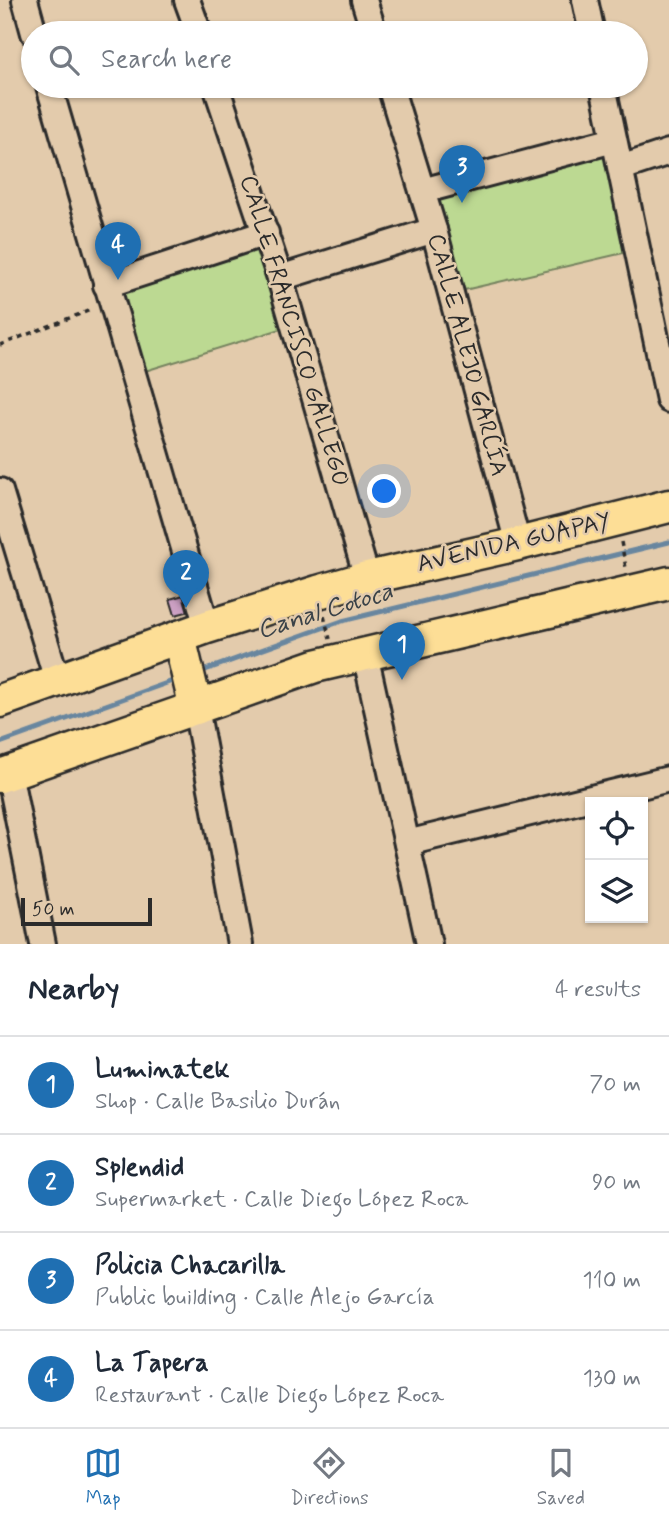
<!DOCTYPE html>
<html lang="en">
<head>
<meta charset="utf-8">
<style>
  :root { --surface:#fff; --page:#f6f6f7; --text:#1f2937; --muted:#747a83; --line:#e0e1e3; --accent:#1f6fb2 }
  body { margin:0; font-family:Mynerve,sans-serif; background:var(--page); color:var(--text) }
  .controls { position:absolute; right:21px; bottom:21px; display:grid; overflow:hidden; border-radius:0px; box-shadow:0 2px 5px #0004 }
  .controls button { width:63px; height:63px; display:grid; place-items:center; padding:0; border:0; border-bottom:2px solid var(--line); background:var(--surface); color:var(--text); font:35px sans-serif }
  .scale { position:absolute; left:21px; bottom:18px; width:131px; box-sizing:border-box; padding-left:7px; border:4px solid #2b2b2b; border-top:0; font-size:19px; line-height:24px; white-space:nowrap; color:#2b2b2b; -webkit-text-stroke:5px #e3cbac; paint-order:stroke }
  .you { position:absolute; left:385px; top:492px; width:24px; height:24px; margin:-18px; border:5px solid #fff; border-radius:50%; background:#1a73e8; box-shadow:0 0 0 10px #1a73e833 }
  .badge { display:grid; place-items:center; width:46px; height:46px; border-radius:50%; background:var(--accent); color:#fff; font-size:23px; font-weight:700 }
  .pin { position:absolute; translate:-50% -58px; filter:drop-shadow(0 2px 4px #0008) }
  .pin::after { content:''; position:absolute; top:37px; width:24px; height:21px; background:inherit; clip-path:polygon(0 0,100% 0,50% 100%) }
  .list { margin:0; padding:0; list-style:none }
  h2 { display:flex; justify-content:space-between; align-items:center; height:91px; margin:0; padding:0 28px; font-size:30px }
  h2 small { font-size:23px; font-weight:400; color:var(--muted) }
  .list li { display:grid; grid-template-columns:46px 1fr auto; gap:21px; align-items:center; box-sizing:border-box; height:98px; padding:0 28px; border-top:2px solid var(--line) }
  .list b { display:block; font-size:26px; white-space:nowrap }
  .list p { margin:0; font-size:23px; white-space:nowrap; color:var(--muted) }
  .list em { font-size:23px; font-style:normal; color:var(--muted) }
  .icon { flex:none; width:38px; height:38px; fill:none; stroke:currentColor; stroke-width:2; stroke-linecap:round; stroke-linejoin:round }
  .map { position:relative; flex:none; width:669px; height:944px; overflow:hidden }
  .search { position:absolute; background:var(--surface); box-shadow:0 2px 5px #0004; left:21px; right:21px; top:21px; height:77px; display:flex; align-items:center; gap:18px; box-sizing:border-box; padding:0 24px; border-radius:38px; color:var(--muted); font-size:26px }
  .sheet { height:483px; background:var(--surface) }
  nav { display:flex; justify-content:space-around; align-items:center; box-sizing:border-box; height:98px; border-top:2px solid var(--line); background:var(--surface); font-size:19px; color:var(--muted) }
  nav a { display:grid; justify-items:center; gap:4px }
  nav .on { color:var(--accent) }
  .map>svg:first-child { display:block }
</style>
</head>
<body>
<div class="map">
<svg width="669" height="944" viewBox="0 0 669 944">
  <rect width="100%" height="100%" fill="#e3cbac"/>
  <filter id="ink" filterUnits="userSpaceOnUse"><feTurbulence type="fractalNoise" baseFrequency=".0143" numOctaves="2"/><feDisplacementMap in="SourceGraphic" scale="14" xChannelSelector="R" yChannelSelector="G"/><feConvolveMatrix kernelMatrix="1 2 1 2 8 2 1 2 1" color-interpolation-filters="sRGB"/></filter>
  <g filter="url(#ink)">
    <!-- green -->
    <g fill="#bcd992" stroke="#74825e" stroke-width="2">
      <path d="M608 148 632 251 460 291 431 194Z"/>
      <path d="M258 245 284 328 145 371 119 288Z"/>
    </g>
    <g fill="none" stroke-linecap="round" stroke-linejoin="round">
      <!-- stream -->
      <g stroke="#67869f" stroke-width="5">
        <path d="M197 673 342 621 669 542"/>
        <path d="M0 743 178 679"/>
      </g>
    </g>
    <!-- building -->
    <path fill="#cda1c4" stroke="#2b2b2b" stroke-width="2" d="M187 594 190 604 187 612 175 615 170 599Z"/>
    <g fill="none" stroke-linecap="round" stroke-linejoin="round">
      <defs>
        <g id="minor">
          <path d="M25 0 34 33"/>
          <path d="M187 0 199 33"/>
          <path d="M364 0 374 33"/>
          <path d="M585 0 592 33"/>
          <path d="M49 86 207 627"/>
          <path d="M216 86 280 278 367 578"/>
          <path d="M390 86 434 230 518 544"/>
          <path d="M603 86 669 400"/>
          <path d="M621 168 669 152"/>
          <path d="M422 191 614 140"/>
          <path d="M280 278 434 230"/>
          <path d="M106 285 266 233"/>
          <path d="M0 491 57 680"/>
          <path d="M365 654 429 944"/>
          <path d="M196 708 240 944"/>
          <path d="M9 772 43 944"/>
          <path d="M407 843 669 779"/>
        </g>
        <g id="major">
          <path d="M179 637 196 708"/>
          <path d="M0 701 207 627 318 592 367 578 518 544 669 506"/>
          <path d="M0 776 315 666 669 583"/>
        </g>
      </defs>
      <!-- minor casing -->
      <use href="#minor" stroke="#2b2b2b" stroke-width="30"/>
      <!-- major casing -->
      <use href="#major" stroke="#2b2b2b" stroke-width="37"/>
      <!-- path -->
      <g stroke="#2b2b2b" stroke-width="3.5" stroke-dasharray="5 5" stroke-linecap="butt">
        <path d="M0 345 93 309"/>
        <path d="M621 542 626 568"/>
        <path d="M324 616 330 639"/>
      </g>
      <!-- minor -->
      <use href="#minor" stroke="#e3cbac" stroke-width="24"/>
      <!-- major -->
      <use href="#major" stroke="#fdde96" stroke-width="32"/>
    </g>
  </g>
  <g text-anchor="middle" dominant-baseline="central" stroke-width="5" stroke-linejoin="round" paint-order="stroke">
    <!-- street labels -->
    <g font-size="24" fill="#2b2b2b" stroke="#e3cbac">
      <text transform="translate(294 331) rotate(73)">CALLE FRANCISCO GALLEGO</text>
      <text transform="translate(467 355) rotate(75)">CALLE ALEJO GARCÍA</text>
      <text transform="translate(514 543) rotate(-13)">AVENIDA GUAPAY</text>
    </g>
    <!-- water labels -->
    <g font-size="26" font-style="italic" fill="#3a4248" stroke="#e3cbac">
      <text transform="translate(325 611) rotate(-17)">Canal Cotoca</text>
    </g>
  </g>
</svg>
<div class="controls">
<button><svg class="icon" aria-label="locate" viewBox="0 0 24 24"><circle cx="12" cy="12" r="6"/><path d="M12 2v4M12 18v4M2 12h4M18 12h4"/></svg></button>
<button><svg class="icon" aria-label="layers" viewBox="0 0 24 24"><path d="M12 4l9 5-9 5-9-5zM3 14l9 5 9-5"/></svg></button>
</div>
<div class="scale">50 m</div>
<div class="you"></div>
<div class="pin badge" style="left:402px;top:680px">1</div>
<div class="pin badge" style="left:186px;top:608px">2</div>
<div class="pin badge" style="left:462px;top:203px">3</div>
<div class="pin badge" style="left:118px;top:280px">4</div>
<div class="search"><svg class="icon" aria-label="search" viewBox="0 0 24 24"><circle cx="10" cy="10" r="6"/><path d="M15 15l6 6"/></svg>Search here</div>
</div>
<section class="sheet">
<h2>Nearby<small>4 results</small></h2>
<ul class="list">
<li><span class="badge">1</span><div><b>Luminatek</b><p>Shop · Calle Basilio Durán</p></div><em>70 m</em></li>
<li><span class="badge">2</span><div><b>Splendid</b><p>Supermarket · Calle Diego López Roca</p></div><em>90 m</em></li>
<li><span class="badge">3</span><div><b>Policia Chacarilla</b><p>Public building · Calle Alejo García</p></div><em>110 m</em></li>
<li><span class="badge">4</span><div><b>La Tapera</b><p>Restaurant · Calle Diego López Roca</p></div><em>130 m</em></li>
</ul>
</section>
<nav>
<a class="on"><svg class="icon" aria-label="map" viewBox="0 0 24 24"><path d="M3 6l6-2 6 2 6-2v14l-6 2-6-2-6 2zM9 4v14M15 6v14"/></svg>Map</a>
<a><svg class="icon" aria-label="directions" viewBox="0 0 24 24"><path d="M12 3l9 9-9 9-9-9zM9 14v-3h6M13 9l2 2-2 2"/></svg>Directions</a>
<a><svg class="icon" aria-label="saved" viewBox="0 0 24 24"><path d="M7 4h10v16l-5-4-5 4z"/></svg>Saved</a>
</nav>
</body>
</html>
